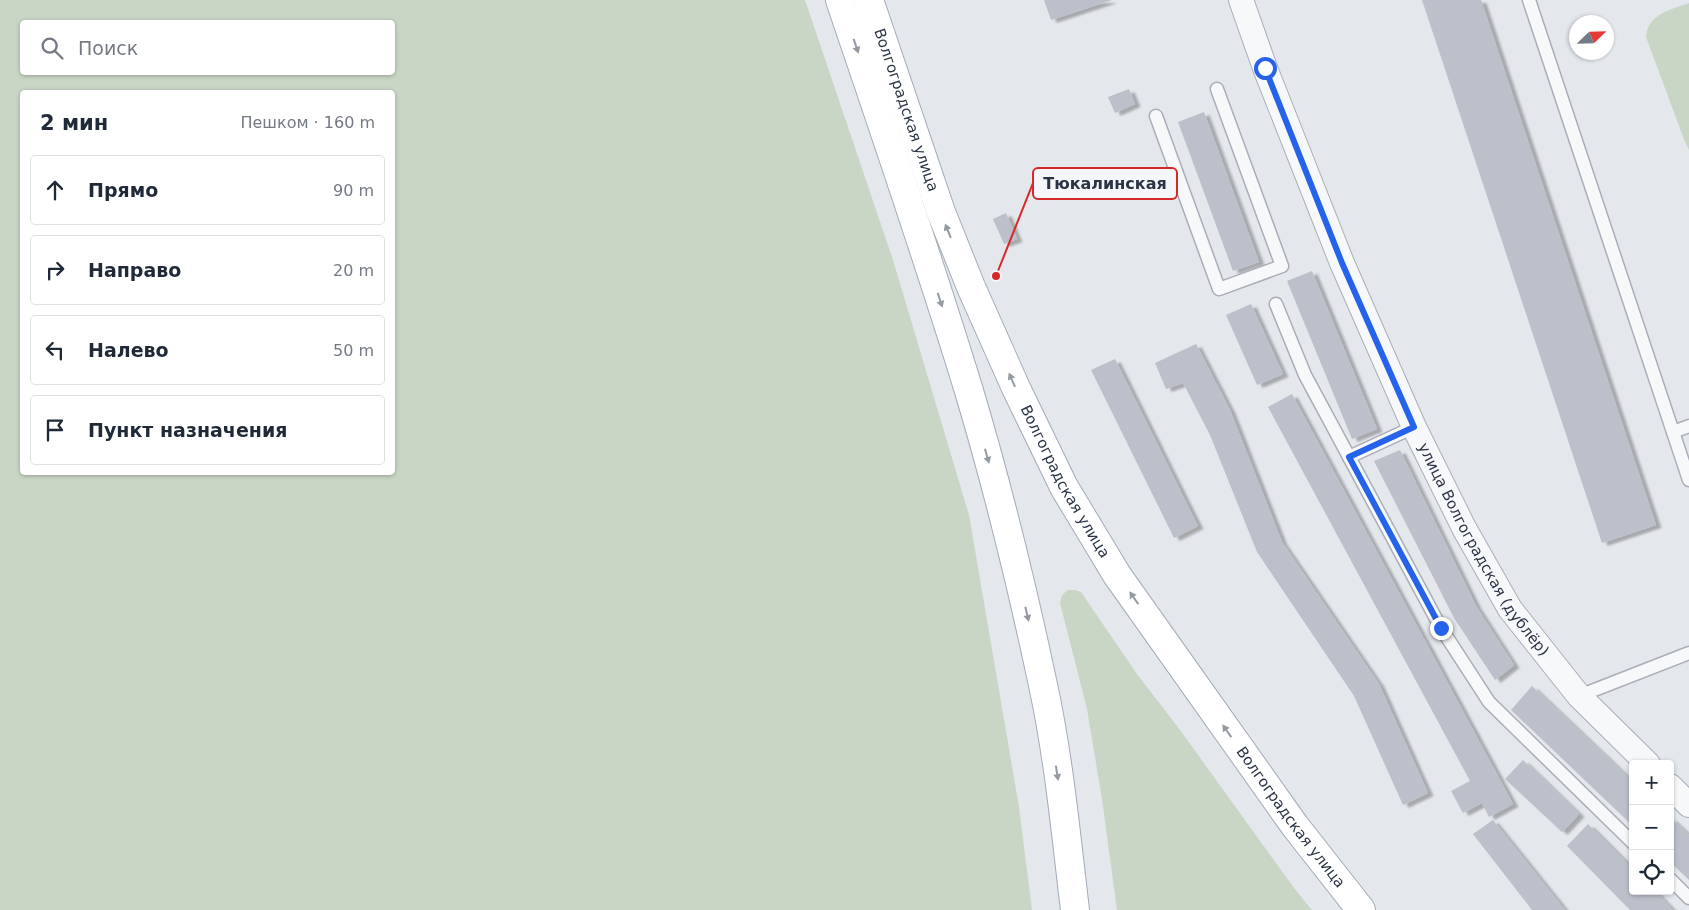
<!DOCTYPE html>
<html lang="ru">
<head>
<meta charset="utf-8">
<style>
  :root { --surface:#fff; --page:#f2f2f3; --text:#1f2937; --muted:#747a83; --line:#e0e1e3 }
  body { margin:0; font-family:"DejaVu Sans",sans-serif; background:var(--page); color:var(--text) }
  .controls { position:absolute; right:15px; bottom:15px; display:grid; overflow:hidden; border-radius:5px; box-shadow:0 1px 4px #0004 }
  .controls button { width:45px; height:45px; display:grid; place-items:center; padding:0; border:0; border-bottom:1px solid var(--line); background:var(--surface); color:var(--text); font:25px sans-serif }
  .compass { position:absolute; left:1569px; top:15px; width:45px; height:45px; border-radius:50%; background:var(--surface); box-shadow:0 1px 4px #0004; rotate:67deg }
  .stop { position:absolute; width:15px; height:15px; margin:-11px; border:4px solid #2563eb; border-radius:50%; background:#fff }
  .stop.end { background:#2563eb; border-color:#fff; box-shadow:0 1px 5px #0008 }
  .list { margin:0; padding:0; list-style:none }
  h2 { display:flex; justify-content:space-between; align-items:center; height:65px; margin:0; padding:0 20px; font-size:21px }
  h2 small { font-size:16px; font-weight:400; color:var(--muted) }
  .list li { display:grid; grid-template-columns:32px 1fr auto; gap:15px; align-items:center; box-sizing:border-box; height:70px; margin:0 10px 10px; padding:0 10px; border:1px solid var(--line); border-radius:5px }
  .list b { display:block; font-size:19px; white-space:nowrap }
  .list em { font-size:16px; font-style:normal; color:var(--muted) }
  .icon { flex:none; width:28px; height:28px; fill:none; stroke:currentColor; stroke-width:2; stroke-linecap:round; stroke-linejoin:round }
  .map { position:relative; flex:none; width:1689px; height:910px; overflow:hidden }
  .search { position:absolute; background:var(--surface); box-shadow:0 1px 4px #0004; left:20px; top:20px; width:375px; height:55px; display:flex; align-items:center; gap:12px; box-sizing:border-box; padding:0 18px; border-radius:5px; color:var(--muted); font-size:19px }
  .panel { position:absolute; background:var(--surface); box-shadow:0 1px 4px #0004; left:20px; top:90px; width:375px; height:385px; border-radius:5px }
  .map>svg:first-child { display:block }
</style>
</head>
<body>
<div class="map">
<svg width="1689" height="910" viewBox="0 0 1689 910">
  <defs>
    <filter id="shadow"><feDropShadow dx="5.5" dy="3" stdDeviation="1" flood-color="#0004"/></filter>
  </defs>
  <rect width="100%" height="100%" fill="#e4e7ec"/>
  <!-- green -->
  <g fill="#c9d6c5" fill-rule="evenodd">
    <path d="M0 0H805L893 260 969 515 1019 807 1032 910H0ZM22 22H392V72H22ZM22 92H392V472H22Z"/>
    <path d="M1689 3V150L1685 142 1646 37C1648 14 1670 10 1689 3Z"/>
    <path d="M1068 590H1075L1081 592 1137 674 1180 730 1294 888 1312 910H1117L1102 799 1087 709 1060 603 1062 595Z"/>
  </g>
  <!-- building -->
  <g fill="#bbc0ca" filter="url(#shadow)">
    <path d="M1044 0H1112L1051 20Z"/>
    <path d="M1422 0H1481L1656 525 1602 543Z"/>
    <path d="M1129 89 1135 104 1115 113 1108 97Z"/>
    <path d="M1204 112 1259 262 1233 271 1178 122Z"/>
    <path d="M1006 213 1017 239 1004 244 993 219Z"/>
    <path d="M1312 271 1377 429 1352 439 1287 281Z"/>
    <path d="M1251 304 1283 374 1257 385 1226 315Z"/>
    <path d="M1196 344 1230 410 1282 542 1379 684 1428 793 1403 805 1354 696 1257 552 1210 435 1183 383 1166 389 1155 363Z"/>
    <path d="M1115 359 1198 526 1174 538 1091 370Z"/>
    <path d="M1292 394 1513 804 1489 817 1482 803 1463 813 1451 791 1470 781 1268 407Z"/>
    <path d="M1400 450 1476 606 1514 665 1495 680 1454 618 1374 461Z"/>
    <path d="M1532 686 1633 782V826L1511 710Z"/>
    <path d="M1523 760 1579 814 1562 832 1505 779Z"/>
    <path d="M1670 817 1689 835V880L1670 862Z"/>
    <path d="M1493 820 1565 910H1532L1473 834Z"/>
    <path d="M1588 824 1633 869V891H1655L1673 910H1630L1567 846Z"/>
  </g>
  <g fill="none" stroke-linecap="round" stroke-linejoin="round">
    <defs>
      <g id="lane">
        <path d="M1529 0 1689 480"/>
        <path d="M1156 116 1219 289 1282 266 1217 89"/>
        <path d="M1276 304 1305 375 1441 628 1489 702 1633 843"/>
        <path d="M1673 432 1689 426"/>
        <path d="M1349 457 1414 427"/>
        <path d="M1579 696 1689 653"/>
        <path d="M1670 879 1689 898"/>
      </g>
      <g id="street">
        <path id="s1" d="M1241 0 1265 68 1342 263 1414 427 1464 528 1510 609 1579 696 1648 764"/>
        <path d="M1670 786 1689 805"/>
      </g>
      <g id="primary">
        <path d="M840 0C884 130 929 260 969 391 998 488 1022 586 1043 685 1059 759 1066 835 1075 910"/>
        <path id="s2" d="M869 0 941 212 971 287 1016 388 1064 487 1117 575 1295 826 1361 910"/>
      </g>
    </defs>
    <!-- lane casing -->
    <use href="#lane" stroke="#a9aeb7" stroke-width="15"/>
    <!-- street casing -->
    <use href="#street" stroke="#a9aeb7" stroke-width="26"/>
    <!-- primary casing -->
    <use href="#primary" stroke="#a3abb8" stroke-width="30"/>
    <!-- lane -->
    <use href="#lane" stroke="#f7f8fa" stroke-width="12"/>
    <!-- street -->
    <use href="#street" stroke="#f7f8fa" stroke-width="24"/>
    <!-- primary -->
    <use href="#primary" stroke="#fff" stroke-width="28"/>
  </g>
  <!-- one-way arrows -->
  <defs><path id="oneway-solid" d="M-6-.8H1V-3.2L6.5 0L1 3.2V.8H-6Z" transform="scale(1.25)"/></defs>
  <g fill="#959aa2">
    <use href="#oneway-solid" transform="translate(856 46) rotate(71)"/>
    <use href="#oneway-solid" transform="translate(948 231) rotate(-112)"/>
    <use href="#oneway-solid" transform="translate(940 300) rotate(72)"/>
    <use href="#oneway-solid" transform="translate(1012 380) rotate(-114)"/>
    <use href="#oneway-solid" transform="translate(987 456) rotate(74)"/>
    <use href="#oneway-solid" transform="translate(1134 598) rotate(-125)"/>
    <use href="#oneway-solid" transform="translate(1027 614) rotate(77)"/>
    <use href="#oneway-solid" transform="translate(1227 731) rotate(-125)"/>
    <use href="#oneway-solid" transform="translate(1057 773) rotate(81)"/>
  </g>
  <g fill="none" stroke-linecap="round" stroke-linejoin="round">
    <!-- route -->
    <path stroke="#2563eb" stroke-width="6" d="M1265 68 1342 263 1414 427 1349 457 1441 628"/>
  </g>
  <g text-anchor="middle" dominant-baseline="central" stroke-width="4" stroke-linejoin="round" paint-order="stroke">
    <!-- street labels -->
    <g font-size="15" fill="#2b3445" stroke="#f4f6f9">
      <text stroke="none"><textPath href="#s2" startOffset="116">Волгоградская улица</textPath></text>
      <text stroke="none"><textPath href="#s2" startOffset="521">Волгоградская улица</textPath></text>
      <text stroke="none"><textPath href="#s1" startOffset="602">улица Волгоградская (дублёр)</textPath></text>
      <text stroke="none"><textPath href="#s2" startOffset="926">Волгоградская улица</textPath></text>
    </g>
  </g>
  <!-- callouts -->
  <path fill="none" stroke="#d62828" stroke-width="2" d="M996 276L1033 183"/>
  <circle fill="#d62828" stroke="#f4f6f9" stroke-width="2" cx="996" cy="276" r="5"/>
  <rect fill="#f4f6f9" stroke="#d62828" stroke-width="2" x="1033" y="168" width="144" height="31" rx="5"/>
  <g font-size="16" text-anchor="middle" font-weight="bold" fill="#2b3445">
    <text x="1105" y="189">Тюкалинская</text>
  </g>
</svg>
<div class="controls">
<button>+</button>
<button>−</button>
<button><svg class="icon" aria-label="locate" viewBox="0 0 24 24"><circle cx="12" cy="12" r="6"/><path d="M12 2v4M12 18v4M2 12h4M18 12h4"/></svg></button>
</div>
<svg class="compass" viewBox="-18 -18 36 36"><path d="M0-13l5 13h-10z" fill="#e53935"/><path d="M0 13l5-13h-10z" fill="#747a83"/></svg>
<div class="stop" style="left:1265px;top:68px"></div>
<div class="stop end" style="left:1441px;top:628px"></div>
<div class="search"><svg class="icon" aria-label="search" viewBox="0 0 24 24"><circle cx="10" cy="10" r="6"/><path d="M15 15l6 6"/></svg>Поиск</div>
<section class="panel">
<h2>2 мин<small>Пешком · 160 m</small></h2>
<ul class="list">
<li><svg class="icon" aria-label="ahead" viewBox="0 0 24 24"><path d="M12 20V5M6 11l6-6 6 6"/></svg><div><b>Прямо</b></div><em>90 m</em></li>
<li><svg class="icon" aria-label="right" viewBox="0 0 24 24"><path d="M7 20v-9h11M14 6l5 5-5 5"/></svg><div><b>Направо</b></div><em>20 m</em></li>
<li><svg class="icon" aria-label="left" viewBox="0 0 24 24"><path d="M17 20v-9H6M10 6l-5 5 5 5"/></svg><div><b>Налево</b></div><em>50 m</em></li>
<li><svg class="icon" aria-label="arrive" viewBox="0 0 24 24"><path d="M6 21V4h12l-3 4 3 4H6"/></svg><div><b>Пункт назначения</b></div></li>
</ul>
</section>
</div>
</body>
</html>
